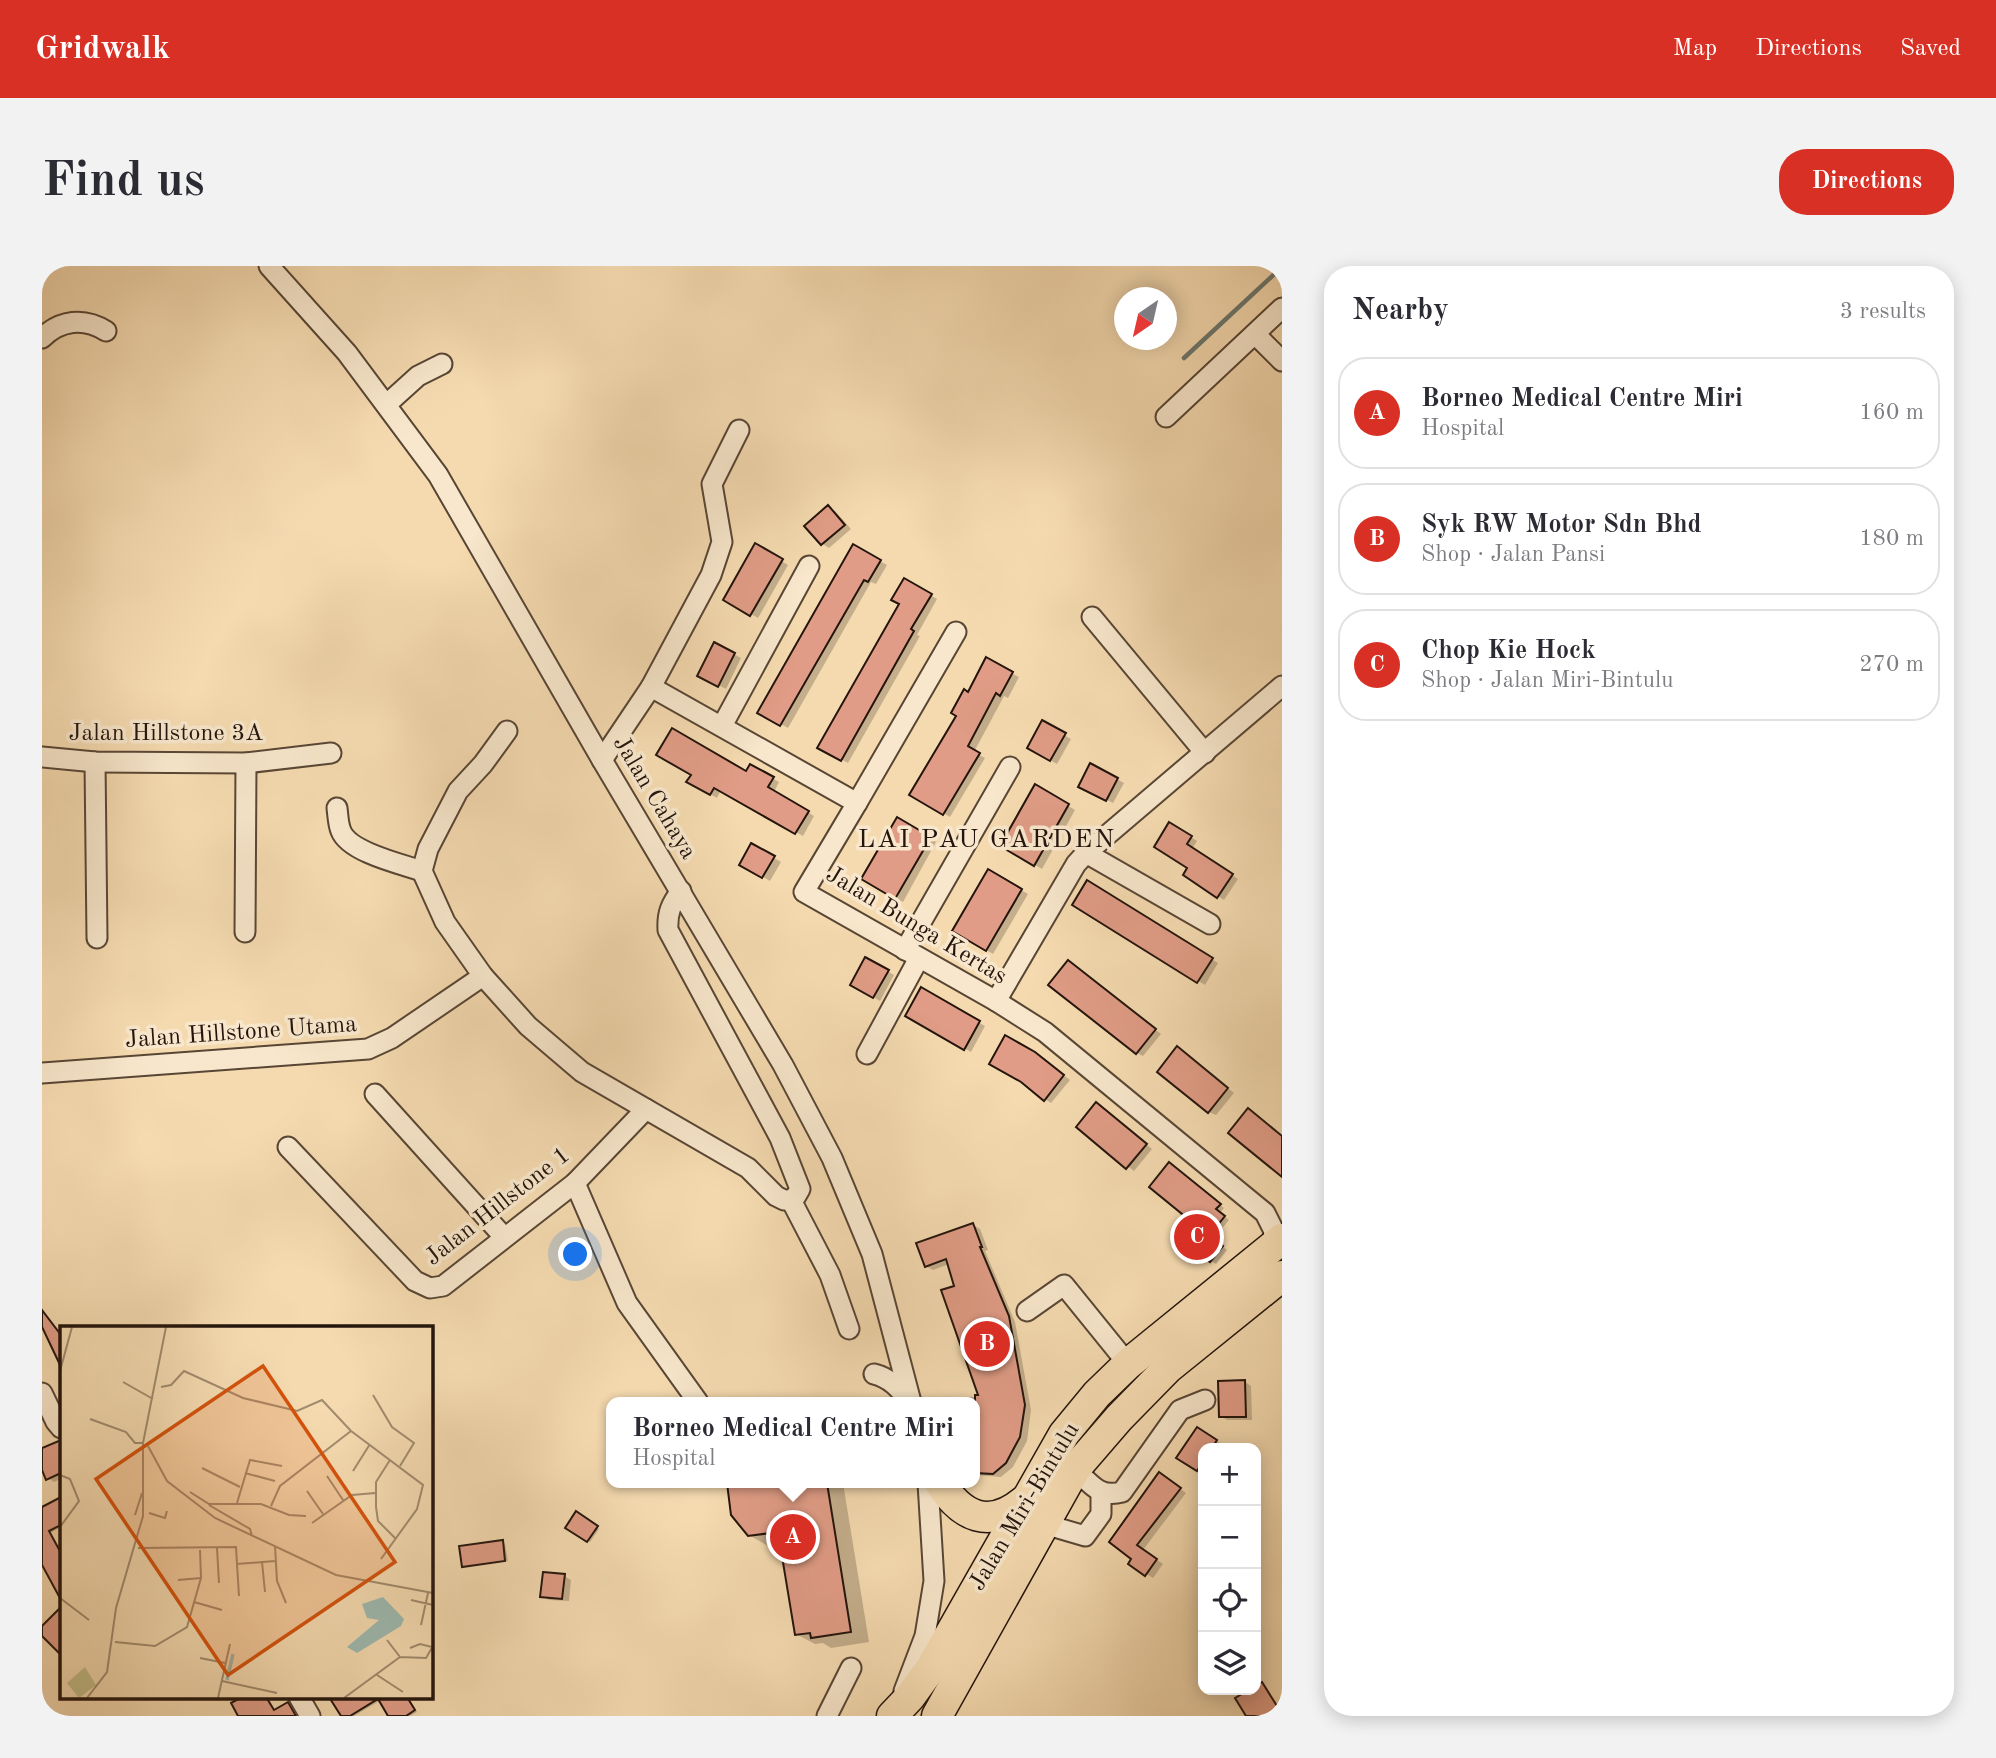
<!DOCTYPE html>
<html lang="en">
<head>
<meta charset="utf-8">
<style>
  :root { --surface:#fff; --page:#f2f2f3; --text:#2b2b33; --muted:#7c7c81; --line:#e1e1e2; --accent:#d93025 }
  body { margin:0; font-family:"Old Standard TT",serif; background:var(--page); color:var(--text) }
  .controls { position:absolute; right:21px; bottom:21px; display:grid; overflow:hidden; border-radius:14px; box-shadow:0 4px 18px #0003 }
  .controls button { width:63px; height:63px; display:grid; place-items:center; padding:0; border:0; border-bottom:2px solid var(--line); background:var(--surface); color:var(--text); font:35px sans-serif }
  .compass { position:absolute; left:1072px; top:21px; width:63px; height:63px; border-radius:50%; background:var(--surface); box-shadow:0 4px 18px #0003; rotate:214deg }
  .you { position:absolute; left:534px; top:989px; width:24px; height:24px; margin:-18px; border:5px solid #fff; border-radius:50%; background:#1a73e8; box-shadow:0 0 0 10px #1a73e833 }
  .badge { display:grid; place-items:center; width:46px; height:46px; border-radius:50%; background:var(--accent); color:#fff; font-size:23px; font-weight:700 }
  .pin { position:absolute; translate:-50% -50%; border:4px solid #fff; box-shadow:0 2px 7px #0006 }
  .popup { position:absolute; left:564px; top:1131px; width:374px; height:91px; box-sizing:border-box; display:grid; place-content:center; border-radius:14px; background:var(--surface); filter:drop-shadow(0 2px 5px #0005); font-size:23px; white-space:nowrap; color:var(--muted) }
  .popup b { font-size:26px; color:var(--text) }
  .popup::after { content:''; position:absolute; left:50%; top:100%; margin-left:-14px; border:14px solid transparent; border-top-color:var(--surface) }
  .list { margin:0; padding:0; list-style:none }
  h2 { display:flex; justify-content:space-between; align-items:center; height:91px; margin:0; padding:0 28px; font-size:30px }
  h2 small { font-size:23px; font-weight:400; color:var(--muted) }
  .list li { display:grid; grid-template-columns:46px 1fr auto; gap:21px; align-items:center; box-sizing:border-box; height:112px; margin:0 14px 14px; padding:0 14px; border:2px solid var(--line); border-radius:28px }
  .list b { display:block; font-size:26px; white-space:nowrap }
  .list p { margin:0; font-size:23px; white-space:nowrap; color:var(--muted) }
  .list em { font-size:23px; font-style:normal; color:var(--muted) }
  .icon { flex:none; width:38px; height:38px; fill:none; stroke:currentColor; stroke-width:2; stroke-linecap:round; stroke-linejoin:round }
  .map { position:relative; flex:none; width:1240px; height:1450px; overflow:hidden; border-radius:28px }
  header { display:flex; align-items:center; gap:42px; box-sizing:border-box; height:98px; padding:0 35px; background:var(--accent); color:#fff }
  header strong { font-size:33px }
  nav { display:flex; gap:38px; margin-inline-start:auto; font-size:24px }
  .intro { display:flex; align-items:center; justify-content:space-between; box-sizing:border-box; height:168px; padding:0 42px }
  h1 { margin:0; font-size:49px }
  .button { padding:18px 32px; border-radius:28px; background:var(--accent); color:#fff; font-size:24px; font-weight:700 }
  main { display:flex; gap:42px; padding:0 42px }
  aside { flex:1; background:var(--surface); border-radius:28px; box-shadow:0 4px 18px #0003 }
  .map>svg:first-child { display:block }
</style>
</head>
<body>
<header>
<strong>Gridwalk</strong>
<nav><a>Map</a><a>Directions</a><a>Saved</a></nav>
</header>
<div class="intro"><h1>Find us</h1><a class="button">Directions</a></div>
<main>
<div class="map">
<svg width="1240" height="1450" viewBox="0 0 1240 1450">
  <rect width="100%" height="100%" fill="#f5dab0"/>
  <filter id="stains"><feTurbulence type="fractalNoise" baseFrequency=".00286" numOctaves="4"/><feColorMatrix values="0 0 0 0 .2 0 0 0 0 .09 0 0 0 0 .02 0 0 0 .5 -.17"/></filter>
  <radialGradient id="worn" r=".72"><stop offset=".6" stop-color="#630" stop-opacity="0"/><stop offset="1" stop-color="#630" stop-opacity=".3"/></radialGradient>
  <!-- shadow -->
  <g fill="#0003">
    <path d="M786 241 793 245 809 263 787 282 781 278 765 260Z"/>
    <path d="M714 280 746 299 716 352 683 333Z"/>
    <path d="M812 281 845 299 834 318 829 316 746 462 717 446Z"/>
    <path d="M863 315 895 333 875 369 878 370 806 497 778 481 858 339Z"/>
    <path d="M673 378 699 392 684 423 657 409Z"/>
    <path d="M945 394 977 411 966 432 962 430 932 486 943 492 908 551 869 528 917 449Z"/>
    <path d="M1001 457 1029 473 1015 498 987 482Z"/>
    <path d="M1049 499 1082 517 1071 537 1038 520Z"/>
    <path d="M709 500 737 516 732 526 772 550 761 570 679 524 675 532 653 519 705 507Z"/>
    <path d="M994 521 1033 544 1000 603 961 580Z"/>
    <path d="M855 553 894 576 861 636 822 613Z"/>
    <path d="M1128 558 1155 575 1150 583 1196 613 1182 634 1143 609 1148 602Z"/>
    <path d="M710 579 739 596 728 615 699 598Z"/>
    <path d="M947 605 986 628 951 688 912 665Z"/>
    <path d="M1046 617 1176 697 1163 719 1032 639Z"/>
    <path d="M824 693 852 709 838 735 810 719Z"/>
    <path d="M1027 696 1119 768 1101 790 1095 787Z"/>
    <path d="M879 724 943 760 929 786 865 749Z"/>
    <path d="M1142 787 1192 827 1174 849 1167 846Z"/>
    <path d="M1000 793 1028 814 1009 837 1003 833Z"/>
    <path d="M1061 842 1110 883 1092 905 1037 861Z"/>
    <path d="M1132 901 1182 942 1178 947 1187 954 1171 973 1185 984 1174 998 1169 995Z"/>
    <path d="M931 959 938 963 946 984 943 985 973 1056 989 1144 985 1175 971 1201 959 1211 933 1209V1136H914L912 1131H938L914 1021 907 998 891 1004 884 1000Z"/>
    <path d="M1203 1116 1209 1120 1210 1154H1185L1179 1150Z"/>
    <path d="M1155 1163 1181 1179 1179 1182H1161V1206L1137 1191Z"/>
    <path d="M18 1176 19 1213 12 1216 6 1212 0 1199V1184Z"/>
    <path d="M1124 1212 1144 1227 1101 1284 1121 1298 1111 1312 1088 1298 1092 1292 1069 1276Z"/>
    <path d="M687 1217H801L827 1376 789 1382 781 1377 773 1378 754 1368 740 1278 726 1280 707 1269 691 1248Z"/>
    <path d="M19 1233V1261L3 1270 0 1267V1243Z"/>
    <path d="M535 1248 557 1263 548 1276 526 1261Z"/>
    <path d="M460 1276 463 1278 466 1295 424 1301 421 1300Z"/>
    <path d="M12 1277 19 1283V1331L0 1296V1284Z"/>
    <path d="M522 1310 529 1314 527 1335 507 1334 500 1330Z"/>
    <path d="M204 1431H226L233 1445 246 1438 255 1450H198L191 1438Z"/>
    <path d="M289 1431H366L375 1446 368 1450H349L339 1434 312 1450H301Z"/>
  </g>
  <g fill="none" stroke-linecap="round" stroke-linejoin="round">
    <!-- stream -->
    <path stroke="#6c786f" stroke-width="4.5" d="M1142 92 1240 1"/>
  </g>
  <!-- building -->
  <g fill="#e09c86" stroke="#23140c" stroke-width="2">
    <path d="M786 239 803 259 779 279 762 260Z"/>
    <path d="M713 277 741 293 708 350 681 334Z"/>
    <path d="M811 278 839 294 826 316 822 314 738 460 715 447Z"/>
    <path d="M862 312 890 328 869 363 872 365 799 495 775 482 857 338 849 334Z"/>
    <path d="M672 376 693 387 676 421 655 410Z"/>
    <path d="M944 391 971 406 958 430 954 427 926 480 938 487 901 549 867 529 914 450 909 447 922 423 926 426Z"/>
    <path d="M1000 454 1024 467 1008 495 985 482Z"/>
    <path d="M630 462 704 505 708 498 732 511 726 521 767 545 753 568 672 522 668 529 644 516 649 509 614 489Z"/>
    <path d="M1048 497 1076 512 1064 535 1036 521Z"/>
    <path d="M993 518 1027 538 992 600 958 580Z"/>
    <path d="M855 551 889 571 853 633 819 613Z"/>
    <path d="M1127 556 1150 570 1145 578 1191 608 1175 632 1141 609 1145 602 1112 581Z"/>
    <path d="M709 577 733 590 720 612 697 599Z"/>
    <path d="M946 603 980 623 944 685 910 665Z"/>
    <path d="M1045 614 1171 692 1155 717 1030 639Z"/>
    <path d="M823 691 847 704 831 732 808 719Z"/>
    <path d="M1026 694 1114 763 1094 788 1006 719Z"/>
    <path d="M879 721 938 755 922 784 863 750Z"/>
    <path d="M963 769 993 786 1022 809 1002 835 979 816 947 798Z"/>
    <path d="M1135 780 1186 822 1166 847 1115 806Z"/>
    <path d="M1054 836 1105 878 1084 903 1034 861Z"/>
    <path d="M1206 842 1240 870V911L1186 867Z"/>
    <path d="M1127 896 1179 938 1174 943 1183 950 1167 970 1181 980 1168 996 1139 973 1151 957 1107 921Z"/>
    <path d="M931 957 940 981H938L967 1050 983 1139 978 1171 964 1197 951 1208 933 1207V1129H936L899 1024 912 1020 904 993 883 1001 874 977Z"/>
    <path d="M0 1044 19 1069V1101L0 1061Z"/>
    <path d="M1203 1114 1204 1151H1177L1176 1115Z"/>
    <path d="M1155 1161 1175 1174 1170 1182H1161V1195L1155 1205 1134 1192Z"/>
    <path d="M19 1174V1207L4 1214 0 1204V1182Z"/>
    <path d="M1117 1206 1139 1222 1095 1279 1115 1293 1103 1310 1086 1298 1089 1293 1067 1276Z"/>
    <path d="M685 1217H785L809 1366 769 1372 768 1367 753 1369 736 1266 706 1270 689 1249Z"/>
    <path d="M19 1231V1259L7 1265 19 1287V1334L0 1299V1241Z"/>
    <path d="M534 1245 556 1260 545 1276 523 1262Z"/>
    <path d="M461 1274 463 1295 420 1301 417 1280Z"/>
    <path d="M501 1306 523 1308 520 1333 498 1331Z"/>
    <path d="M19 1341V1389L0 1370V1360Z"/>
    <path d="M1220 1416 1240 1448V1450H1204L1193 1432 1207 1424H1214V1419Z"/>
    <path d="M200 1431H224L232 1444 246 1436 254 1450H196L189 1437Z"/>
    <path d="M287 1431H365L373 1444 364 1450H346L336 1433 308 1450H299Z"/>
  </g>
  <g fill="none" stroke-linecap="round" stroke-linejoin="round">
    <defs>
      <g id="minor">
        <path d="M227 0 305 87 396 209 560 494 741 799 790 892 830 988 869 1136"/>
        <path d="M1213 68 1240 95"/>
        <path d="M0 72C18 54 42 51 64 65"/>
        <path d="M345 138 376 110 400 98"/>
        <path d="M1124 151 1240 42"/>
        <path d="M1050 351 1163 487"/>
        <path d="M609 421 815 537 762 626 954 735 1003 766 1223 947 1232 965 1230 981"/>
        <path d="M680 460 767 300"/>
        <path d="M465 465 441 498 416 525 386 583 380 605 403 656 441 710 486 760 540 806 706 902 734 930 742 934H749"/>
        <path d="M0 491 53 496 204 497 289 487"/>
        <path d="M560 494 609 421 669 309 680 276 670 218 697 164"/>
        <path d="M53 496 55 672"/>
        <path d="M815 537 914 366"/>
        <path d="M295 542C296 549 296 558 299 565 307 586 359 598 380 605"/>
        <path d="M1044 587 1168 658"/>
        <path d="M639 625C629 638 625 647 626 664L738 872 758 923 754 930 749 934"/>
        <path d="M203 666 204 497"/>
        <path d="M863 684 968 501"/>
        <path d="M954 735 1034 598 1044 587 1240 420"/>
        <path d="M825 788 877 692"/>
        <path d="M0 807 326 783 350 772 441 710"/>
        <path d="M333 828 462 971"/>
        <path d="M246 881 373 1015 388 1022 401 1020 533 917 604 843"/>
        <path d="M533 917 585 1037 656 1136"/>
        <path d="M749 934 788 1009 807 1063"/>
        <path d="M985 1045 1022 1019 1086 1098"/>
        <path d="M832 1108C848 1112 857 1122 867 1135"/>
        <path d="M0 1127 14 1156 19 1162"/>
        <path d="M1033 1203C1049 1218 1057 1232 1080 1226L1138 1144 1163 1134"/>
        <path d="M1002 1258 1043 1270 1059 1248V1226"/>
        <path d="M862 1425 883 1370 892 1315 886 1217"/>
        <path d="M257 1431 268 1450"/>
        <path d="M785 1450 809 1402"/>
      </g>
      <g id="highway">
        <path d="M898 1217C920 1251 947 1264 982 1235"/>
        <path d="M850 1450 868 1431 889 1402 1022 1168 1055 1128 1086 1098 1240 973"/>
        <path d="M895 1450 1033 1203 1077 1152 1126 1102 1240 1010"/>
      </g>
    </defs>
    <!-- minor casing -->
    <use href="#minor" stroke="#584635" stroke-width="23"/>
    <!-- highway casing -->
    <use href="#highway" stroke="#23140c" stroke-width="33"/>
    <!-- minor -->
    <use href="#minor" stroke="#f8e7cc" stroke-width="19"/>
    <!-- highway -->
    <use href="#highway" stroke="#f5dab0" stroke-width="30"/>
  </g>
  <g text-anchor="middle" dominant-baseline="central" stroke-width="7" stroke-linejoin="round" paint-order="stroke">
    <!-- street labels -->
    <g font-size="24" fill="#23140c" stroke="#f8e7cc">
      <text x="124" y="468">Jalan Hillstone 3A</text>
      <text transform="translate(612 532) rotate(59)">Jalan Cahaya</text>
      <text transform="translate(874 660) rotate(31)">Jalan Bunga Kertas</text>
      <text transform="translate(199 767) rotate(-4)">Jalan Hillstone Utama</text>
      <text transform="translate(456 941) rotate(-38)">Jalan Hillstone 1</text>
      <text transform="translate(983 1241) rotate(-59)">Jalan Miri-Bintulu</text>
    </g>
    <!-- neighbourhood labels -->
    <g font-size="26" letter-spacing="2" fill="#23140c" stroke="#f8e7cc">
      <text x="945" y="574">LAI PAU GARDEN</text>
    </g>
  </g>
  <!-- overview -->
  <g transform="translate(18 1060)">
    <rect width="373" height="373" fill="#f5dab0"/>
    <path d="M25 341 36 359 19 372 7 357Z" fill="#c2bd87"/>
    <path d="M323 271 344 293 341 300 297 327 287 321 319 294 307 292 302 278Z" fill="#9dbab1"/>
    <path fill="none" stroke="#9dbab1" stroke-width="3.5" d="M167 354 173 328"/>
    <path fill="none" stroke="#a18b6e" stroke-width="2" d="M0 45 12 1M63 56 93 73M101 61 111 59 124 45 183 72 237 85 262 74 291 105M313 69 332 101 354 117 340 140M30 93 66 106 75 117H83M88 120 107 155 155 192 276 249 373 267M330 134 316 156V181L318 195 336 213M142 142 180 161M293 145 310 118M185 147 215 155M0 149 10 153 19 175 0 201M267 150 283 174M247 165 263 188M130 166 149 178H201L229 189 246 190M177 177 190 134 222 140M149 179 190 203 192 210M211 180 220 160 291 105 363 159 357 183 321 233M89 187 105 192 107 185M75 189 82 167M252 197 292 169 315 167M215 220 217 255 226 277M78 222 176 221 177 238 215 235M157 222 159 257M202 236 205 266M177 238 179 270M118 254 141 252M0 272 29 294M351 274 373 279M134 276 162 284M361 299 368 267M327 314 340 331M55 316 95 320 127 301 141 252 140 224M350 322 360 318 372 321M140 332 165 337M317 349 343 366M162 355 217 367M27 372 47 346 56 282 83 190V117L106 1M158 372 170 318M284 372 340 331 366 332 373 320"/>
    <path fill="#d4520c" fill-opacity="0.15" stroke="#d4520c" stroke-width="3.5" d="M203 40 335 236 168 349 36 153Z"/>
    <rect width="373" height="373" fill="none" stroke="#23140c" stroke-width="3.5"/>
  </g>
  <rect width="100%" height="100%" filter="url(#stains)"/>
  <rect width="100%" height="100%" fill="url(#worn)"/>
</svg>
<div class="controls">
<button>+</button>
<button>−</button>
<button><svg class="icon" aria-label="locate" viewBox="0 0 24 24"><circle cx="12" cy="12" r="6"/><path d="M12 2v4M12 18v4M2 12h4M18 12h4"/></svg></button>
<button><svg class="icon" aria-label="layers" viewBox="0 0 24 24"><path d="M12 4l9 5-9 5-9-5zM3 14l9 5 9-5"/></svg></button>
</div>
<svg class="compass" viewBox="-18 -18 36 36"><path d="M0-13l5 13h-10z" fill="#e53935"/><path d="M0 13l5-13h-10z" fill="#7c7c81"/></svg>
<div class="you"></div>
<div class="pin badge" style="left:751px;top:1271px">A</div>
<div class="popup"><b>Borneo Medical Centre Miri</b>Hospital</div>
<div class="pin badge" style="left:945px;top:1078px">B</div>
<div class="pin badge" style="left:1155px;top:971px">C</div>
</div>
<aside>
<h2>Nearby<small>3 results</small></h2>
<ul class="list">
<li><span class="badge">A</span><div><b>Borneo Medical Centre Miri</b><p>Hospital</p></div><em>160 m</em></li>
<li><span class="badge">B</span><div><b>Syk RW Motor Sdn Bhd</b><p>Shop · Jalan Pansi</p></div><em>180 m</em></li>
<li><span class="badge">C</span><div><b>Chop Kie Hock</b><p>Shop · Jalan Miri-Bintulu</p></div><em>270 m</em></li>
</ul>
</aside>
</main>
</body>
</html>
